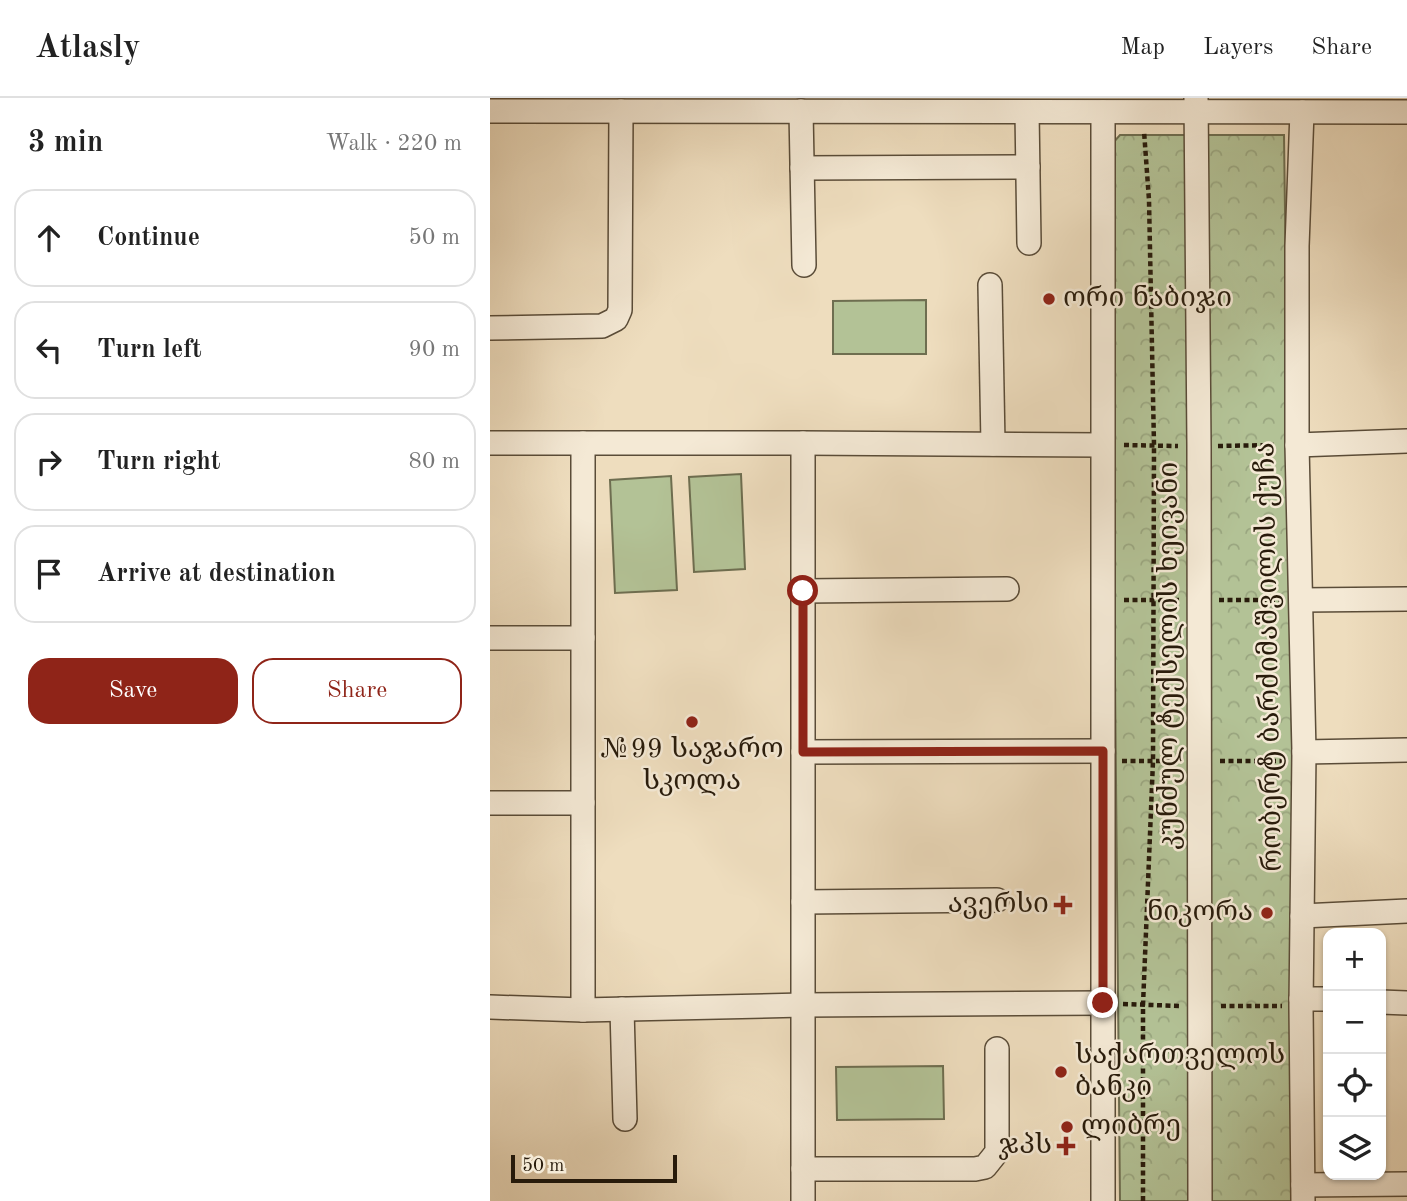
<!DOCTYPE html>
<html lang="en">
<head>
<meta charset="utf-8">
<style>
  :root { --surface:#fff; --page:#f6f6f6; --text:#222; --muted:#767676; --line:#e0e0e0; --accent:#8f2418 }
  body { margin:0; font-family:"Old Standard TT","Noto Serif Georgian",serif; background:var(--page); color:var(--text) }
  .controls { position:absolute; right:21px; bottom:21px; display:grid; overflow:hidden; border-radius:14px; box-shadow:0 2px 5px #0004 }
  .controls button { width:63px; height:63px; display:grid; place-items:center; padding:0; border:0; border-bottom:2px solid var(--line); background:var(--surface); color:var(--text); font:35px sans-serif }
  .scale { position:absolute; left:21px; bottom:18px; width:166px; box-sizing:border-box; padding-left:7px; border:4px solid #281b0b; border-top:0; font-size:19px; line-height:24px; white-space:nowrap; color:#281b0b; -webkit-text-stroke:5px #f4e9d5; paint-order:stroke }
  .stop { position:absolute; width:21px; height:21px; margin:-16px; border:5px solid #8f2418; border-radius:50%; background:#fff }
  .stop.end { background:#8f2418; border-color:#fff; box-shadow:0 2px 7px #0008 }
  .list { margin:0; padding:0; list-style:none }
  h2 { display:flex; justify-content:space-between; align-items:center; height:91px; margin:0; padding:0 28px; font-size:30px }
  h2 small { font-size:23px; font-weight:400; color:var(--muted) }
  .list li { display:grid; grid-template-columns:46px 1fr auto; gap:21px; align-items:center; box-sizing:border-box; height:98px; margin:0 14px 14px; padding:0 14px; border:2px solid var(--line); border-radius:21px }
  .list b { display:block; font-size:26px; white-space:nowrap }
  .list em { font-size:23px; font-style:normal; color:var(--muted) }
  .actions { display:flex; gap:14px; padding:21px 28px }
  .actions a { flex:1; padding:16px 0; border:2px solid var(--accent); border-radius:21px; text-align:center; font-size:24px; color:var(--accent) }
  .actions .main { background:var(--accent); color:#fff }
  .icon { flex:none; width:38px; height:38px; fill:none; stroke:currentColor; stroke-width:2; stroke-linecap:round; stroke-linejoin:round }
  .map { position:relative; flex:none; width:917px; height:1103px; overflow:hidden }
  header { display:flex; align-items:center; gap:42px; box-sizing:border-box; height:98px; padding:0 35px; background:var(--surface); border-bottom:2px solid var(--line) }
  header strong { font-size:33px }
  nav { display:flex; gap:38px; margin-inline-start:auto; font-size:24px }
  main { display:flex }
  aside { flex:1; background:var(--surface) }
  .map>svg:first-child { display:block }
</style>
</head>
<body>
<header>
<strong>Atlasly</strong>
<nav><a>Map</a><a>Layers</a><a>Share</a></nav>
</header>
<main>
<aside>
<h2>3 min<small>Walk · 220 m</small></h2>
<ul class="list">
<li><svg class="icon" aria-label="ahead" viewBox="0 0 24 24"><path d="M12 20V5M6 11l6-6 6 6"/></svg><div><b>Continue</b></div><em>50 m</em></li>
<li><svg class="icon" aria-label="left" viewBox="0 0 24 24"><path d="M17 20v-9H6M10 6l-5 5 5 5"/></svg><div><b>Turn left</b></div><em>90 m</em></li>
<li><svg class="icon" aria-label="right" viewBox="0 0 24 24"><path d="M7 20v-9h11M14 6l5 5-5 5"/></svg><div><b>Turn right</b></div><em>80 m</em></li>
<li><svg class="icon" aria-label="arrive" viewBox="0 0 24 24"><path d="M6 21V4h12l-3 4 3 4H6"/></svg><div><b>Arrive at destination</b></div></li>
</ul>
<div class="actions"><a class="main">Save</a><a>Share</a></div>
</aside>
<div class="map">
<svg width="917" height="1103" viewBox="0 0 917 1103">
  <defs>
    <pattern id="park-crowns" width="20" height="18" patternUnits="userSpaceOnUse" patternTransform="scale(1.75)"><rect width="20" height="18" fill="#b3c296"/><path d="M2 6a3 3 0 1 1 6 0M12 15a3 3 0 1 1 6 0" fill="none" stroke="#9aa680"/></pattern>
  </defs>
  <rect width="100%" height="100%" fill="#eeddbe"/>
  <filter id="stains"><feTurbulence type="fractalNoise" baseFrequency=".00286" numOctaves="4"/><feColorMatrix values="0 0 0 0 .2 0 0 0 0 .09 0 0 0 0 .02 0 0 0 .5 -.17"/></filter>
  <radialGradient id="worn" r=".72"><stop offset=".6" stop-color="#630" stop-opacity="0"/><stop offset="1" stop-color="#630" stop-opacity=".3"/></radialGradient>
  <!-- green -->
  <g fill="#b3c296" stroke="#6e6e50" stroke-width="2">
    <path d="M436 202V256H343V203Z"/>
    <path d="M251 376 255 471 204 474 199 379Z"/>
    <path d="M181 378 187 492 125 495 120 382Z"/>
    <path d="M453 968 454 1021 347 1022 346 969Z"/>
  </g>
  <!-- park -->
  <path fill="url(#park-crowns)" stroke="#6e6e50" stroke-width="2" d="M630 37H794L808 1103H630L620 55 622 46Z"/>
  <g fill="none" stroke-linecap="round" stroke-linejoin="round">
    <defs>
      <g id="minor">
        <path d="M706 0 709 348 710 1103"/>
        <path d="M0 13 917 14"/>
        <path d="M311 13 314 167"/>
        <path d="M537 14 539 145"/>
        <path d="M613 14V1103"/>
        <path d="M812 14 807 148V347L814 654 811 908 813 1103"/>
        <path d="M312 70 538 69"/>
        <path d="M500 187 503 346"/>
        <path d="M0 230 112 228 126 221 130 212 131 13"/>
        <path d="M0 345H313V1103"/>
        <path d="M93 345V912"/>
        <path d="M313 345 612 347"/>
        <path d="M807 347 917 343"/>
        <path d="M313 493 517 491"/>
        <path d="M811 502 917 501"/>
        <path d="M0 540H93"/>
        <path d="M313 654 613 653"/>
        <path d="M814 654 917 652"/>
        <path d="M0 705H93"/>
        <path d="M313 804 507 802"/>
        <path d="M812 818 917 813"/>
        <path d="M811 901H838"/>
        <path d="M891 904 917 905"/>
        <path d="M0 909 93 912 313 907 613 905"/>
        <path d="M132 911 135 1021"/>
        <path d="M313 1071H485L495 1069 507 1054V951"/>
        <path d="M813 1087 917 1086"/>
      </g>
    </defs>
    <!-- minor casing -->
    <use href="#minor" stroke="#5a4c38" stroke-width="26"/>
    <!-- path -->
    <g stroke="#281b0b" stroke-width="4.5" stroke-dasharray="5 3.5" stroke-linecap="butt">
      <path d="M634 347 688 348"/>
      <path d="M728 348 786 347"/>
      <path d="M634 502H689"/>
      <path d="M729 502H790"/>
      <path d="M632 663H690"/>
      <path d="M730 663H795"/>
      <path d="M633 906 691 908"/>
      <path d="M731 908H792"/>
      <path d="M653 1103V907L663 663 664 347 659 102 654 33"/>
    </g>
    <!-- minor -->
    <use href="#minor" stroke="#f4e9d5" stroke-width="23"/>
  </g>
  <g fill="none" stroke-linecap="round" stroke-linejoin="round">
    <!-- route -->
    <path stroke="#8f2418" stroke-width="9" d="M313 493V654L613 653V905"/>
  </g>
  <!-- markers -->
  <g fill="#8f2418" stroke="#f4e9d5" stroke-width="2.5">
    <circle cx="559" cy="201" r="7"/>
    <circle cx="202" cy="624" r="7"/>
    <path d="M569.5 796.5h7v7h7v7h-7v7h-7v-7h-7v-7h7z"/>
    <circle cx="777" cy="815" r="7"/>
    <circle cx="571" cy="974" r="7"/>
    <circle cx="577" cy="1029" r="7"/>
    <path d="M572.5 1037.5h7v7h7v7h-7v7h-7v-7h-7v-7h7z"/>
  </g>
  <g text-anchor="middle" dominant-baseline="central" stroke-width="5" stroke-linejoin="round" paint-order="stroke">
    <!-- poi labels -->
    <g font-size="28" fill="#281b0b" stroke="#f4e9d5" text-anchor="start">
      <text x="573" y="201">ორი ნაბიჯი</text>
      <text x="202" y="652" text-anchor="middle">№99 საჯარო<tspan x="202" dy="32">სკოლა</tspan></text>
      <text x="559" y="807" text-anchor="end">ავერსი</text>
      <text x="763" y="815" text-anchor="end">ნიკორა</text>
      <text x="585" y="958">საქართველოს<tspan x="585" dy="32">ბანკი</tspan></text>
      <text x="591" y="1029">ლიბრე</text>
      <text x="562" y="1048" text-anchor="end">ჯპს</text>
    </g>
    <!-- street labels -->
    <g font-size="28" fill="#281b0b" stroke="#f4e9d5">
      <text transform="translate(680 558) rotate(-90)">კუნძულ ტექსელის ხეივანი</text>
      <text transform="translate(780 559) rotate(-91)">რობერტ ბარძიმაშვილის ქუჩა</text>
    </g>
  </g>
  <rect width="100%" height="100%" filter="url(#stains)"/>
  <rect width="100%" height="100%" fill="url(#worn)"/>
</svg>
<div class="controls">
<button>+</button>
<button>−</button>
<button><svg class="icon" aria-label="locate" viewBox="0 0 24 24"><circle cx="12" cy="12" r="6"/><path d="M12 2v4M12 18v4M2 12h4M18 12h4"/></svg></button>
<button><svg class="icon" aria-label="layers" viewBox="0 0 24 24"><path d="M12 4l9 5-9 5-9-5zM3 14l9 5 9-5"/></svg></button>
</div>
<div class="scale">50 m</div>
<div class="stop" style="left:313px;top:493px"></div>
<div class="stop end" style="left:613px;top:905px"></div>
</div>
</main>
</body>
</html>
